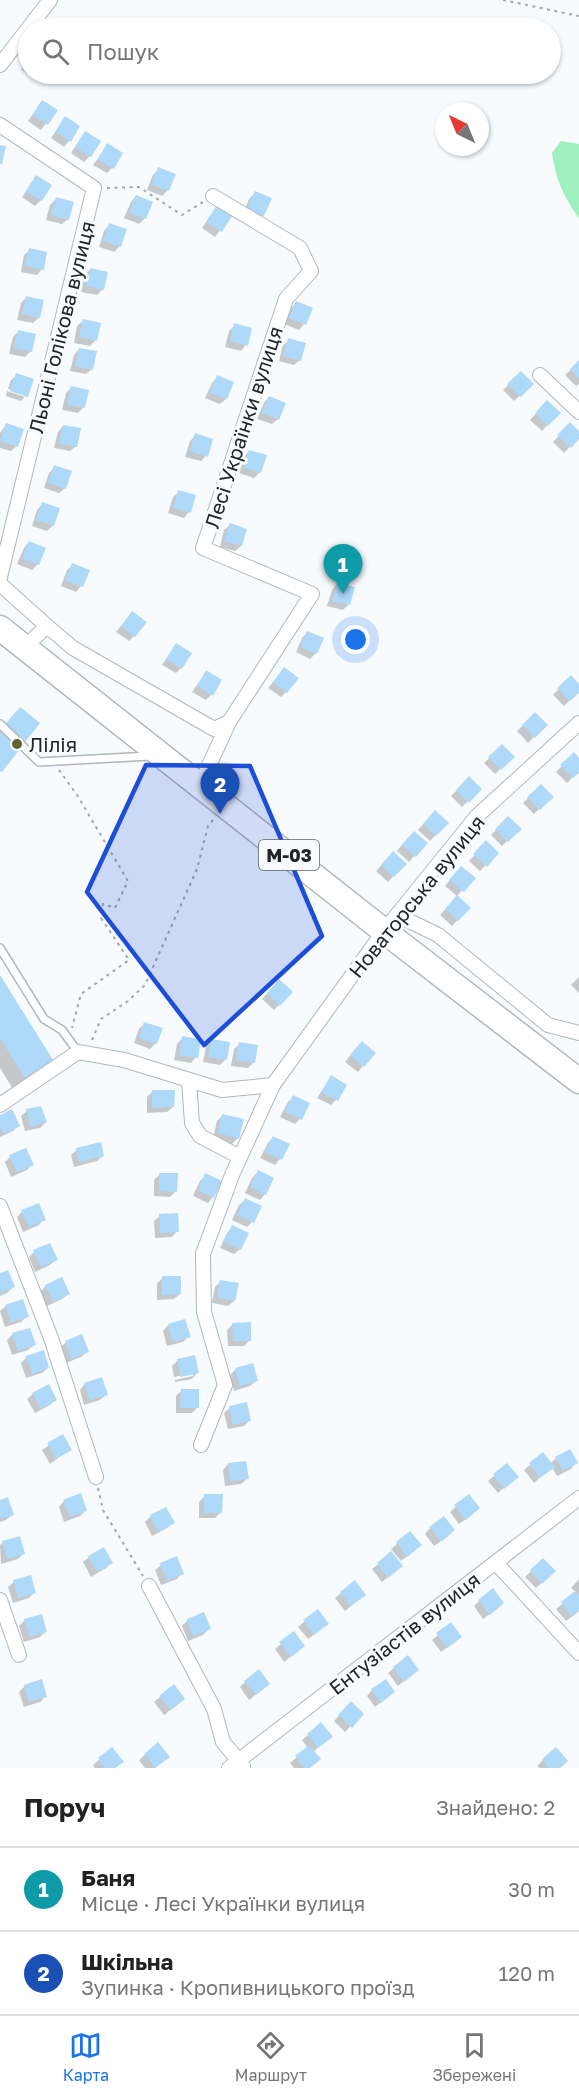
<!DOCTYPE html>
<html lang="uk">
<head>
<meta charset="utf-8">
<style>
  :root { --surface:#fff; --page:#f6f6f6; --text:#222; --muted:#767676; --line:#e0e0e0; --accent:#1a73e8 }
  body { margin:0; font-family:"Golos Text",sans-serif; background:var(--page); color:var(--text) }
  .compass { position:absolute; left:435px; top:102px; width:54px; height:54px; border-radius:50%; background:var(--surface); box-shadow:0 2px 4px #0004; rotate:317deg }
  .you { position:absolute; left:356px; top:640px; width:21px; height:21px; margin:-15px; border:4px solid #fff; border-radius:50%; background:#1a73e8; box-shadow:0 0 0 9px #1a73e833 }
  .badge { display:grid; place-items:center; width:39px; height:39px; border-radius:50%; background:var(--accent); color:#fff; font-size:20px; font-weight:700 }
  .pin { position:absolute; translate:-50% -50px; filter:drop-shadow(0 2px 3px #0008) }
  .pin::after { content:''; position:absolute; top:32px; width:21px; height:18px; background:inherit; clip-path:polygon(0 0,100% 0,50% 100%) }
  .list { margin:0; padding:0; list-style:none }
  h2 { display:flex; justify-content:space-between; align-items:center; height:78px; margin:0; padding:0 24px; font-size:26px }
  h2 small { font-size:20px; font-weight:400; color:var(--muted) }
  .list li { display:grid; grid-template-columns:39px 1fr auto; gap:18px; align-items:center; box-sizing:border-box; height:84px; padding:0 24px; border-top:2px solid var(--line) }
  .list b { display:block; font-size:22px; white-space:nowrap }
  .list p { margin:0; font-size:20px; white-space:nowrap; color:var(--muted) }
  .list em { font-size:20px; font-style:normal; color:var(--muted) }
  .icon { flex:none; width:33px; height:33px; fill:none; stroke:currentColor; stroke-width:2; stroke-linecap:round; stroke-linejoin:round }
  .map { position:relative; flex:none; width:579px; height:1768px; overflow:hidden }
  .search { position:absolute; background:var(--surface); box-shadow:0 2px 4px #0004; left:18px; right:18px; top:18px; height:66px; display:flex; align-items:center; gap:15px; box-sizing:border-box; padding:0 21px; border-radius:33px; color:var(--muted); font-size:22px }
  .sheet { height:246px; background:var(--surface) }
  nav { display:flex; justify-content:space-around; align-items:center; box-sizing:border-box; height:84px; border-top:2px solid var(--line); background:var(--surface); font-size:16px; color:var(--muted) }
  nav a { display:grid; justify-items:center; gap:3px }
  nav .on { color:var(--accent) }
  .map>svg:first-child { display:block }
</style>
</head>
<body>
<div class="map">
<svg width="579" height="1768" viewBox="0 0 579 1768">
  <rect width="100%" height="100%" fill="#f7fbfe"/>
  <!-- green -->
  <path fill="#a0efbf" d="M561 141 579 144V218C563 196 556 180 552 153Z"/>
  <!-- shadow -->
  <g fill="#0003">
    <path d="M28 60V74H39L34 79 21 69Z"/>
    <path d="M42 102 56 110 41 130 28 121Z"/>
    <path d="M65 118 69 141 64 147 51 138Z"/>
    <path d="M85 133 90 156 84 162 71 153Z"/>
    <path d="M108 145 112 168 107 173 93 165Z"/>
    <path d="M159 169 174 175 167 191 162 196 147 190 153 175Z"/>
    <path d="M36 177 41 200 35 206 22 197Z"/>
    <path d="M255 193 263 215 258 220 243 214 249 199Z"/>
    <path d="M136 196 145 218 139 224 124 218 131 202Z"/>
    <path d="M56 199 68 219 62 224 46 220 50 205Z"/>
    <path d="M216 208 230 217 215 237 202 228Z"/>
    <path d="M109 225 120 246 114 252 99 247 104 231Z"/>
    <path d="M30 250 42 269 37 275 21 272 24 255Z"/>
    <path d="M90 270 103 289 97 295 81 292 84 275Z"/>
    <path d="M26 298 39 317 33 323 17 320 21 303Z"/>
    <path d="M296 303 304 324 299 330 284 324 291 308Z"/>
    <path d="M83 321 96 340 90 346 74 343 77 326Z"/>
    <path d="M235 325 246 345 241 351 225 347 229 331Z"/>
    <path d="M18 332 31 351 25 357 9 354 13 337Z"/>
    <path d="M289 340 300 360 294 365 279 361 283 345Z"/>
    <path d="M79 349 92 369 86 374 70 371 74 355Z"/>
    <path d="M579 362V384L576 386 565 375Z"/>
    <path d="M521 373 532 384 514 401 503 390Z"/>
    <path d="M17 375 27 396 26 397V394L8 389 11 380Z"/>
    <path d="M217 377 226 399 220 404 205 398 212 383Z"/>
    <path d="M71 388 84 407 78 413 62 410 66 393Z"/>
    <path d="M7 391 25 397 21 401 6 396Z"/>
    <path d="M269 397 278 419 272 424 257 419 264 403Z"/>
    <path d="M547 402 559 413 542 431 530 420Z"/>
    <path d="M570 424 579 433V437L564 453 553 442Z"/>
    <path d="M6 425 17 446 11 451 0 448V433Z"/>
    <path d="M63 426 76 446 70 451 54 448 58 432Z"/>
    <path d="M196 435 206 456 201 461 185 457 190 441Z"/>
    <path d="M249 451 260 472 254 478 239 473 244 457Z"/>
    <path d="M55 467 65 488 59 493 44 488 49 473Z"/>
    <path d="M179 492 189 512 184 518 168 513 173 497Z"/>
    <path d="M42 504 53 525 47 531 32 526 37 510Z"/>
    <path d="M230 525 246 530 241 546 235 551 220 547 224 530Z"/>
    <path d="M29 542 38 564 32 570 17 564 24 548Z"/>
    <path d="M73 565 81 586 76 592 61 586 67 570Z"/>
    <path d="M337 584 348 605 343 610 327 606 332 590Z"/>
    <path d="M132 613 134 636 129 641 116 632Z"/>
    <path d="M308 632 316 653 310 659 296 652 302 638Z"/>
    <path d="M176 645 181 668 176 673 162 665Z"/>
    <path d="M284 669 286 692 281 697 268 688Z"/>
    <path d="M206 672 211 695 206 700 192 692Z"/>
    <path d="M570 677 579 686V691L564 706 553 695Z"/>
    <path d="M535 714 546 725 528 743 517 731Z"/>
    <path d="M502 746 513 757 495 774 484 763Z"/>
    <path d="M574 754 579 760V771L567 783 556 772Z"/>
    <path d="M469 778 480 789 462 807 451 796Z"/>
    <path d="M541 786 551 797 534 814 523 803Z"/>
    <path d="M435 812 447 823 430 841 418 830Z"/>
    <path d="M508 818 519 829 502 846 491 835Z"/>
    <path d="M408 838 426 843 409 862 397 851Z"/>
    <path d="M486 843 497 853 480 871 469 861Z"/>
    <path d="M393 853 405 864 388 882 376 871Z"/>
    <path d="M456 873 473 878 457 896 445 886Z"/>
    <path d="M457 897 469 908 452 926 440 915Z"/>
    <path d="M579 977V993L571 985Z"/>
    <path d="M0 978 52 1060 40 1071 13 1089 0 1068Z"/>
    <path d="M279 981 291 992 274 1010 262 999Z"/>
    <path d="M145 1023 156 1043 150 1049 134 1043 139 1029Z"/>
    <path d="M183 1038 196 1057 191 1063 174 1060 177 1044Z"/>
    <path d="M212 1040 225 1060 220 1065 203 1062 206 1046Z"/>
    <path d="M240 1044 253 1063 248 1068 231 1066 234 1049Z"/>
    <path d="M356 1048 363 1066 358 1072 345 1062Z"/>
    <path d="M331 1077 336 1100 331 1105 317 1098Z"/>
    <path d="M153 1091 173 1107 167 1112 147 1113V1097Z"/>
    <path d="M294 1097 300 1119 295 1124 280 1117 288 1102Z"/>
    <path d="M27 1111 46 1122 40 1128 25 1131 21 1116Z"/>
    <path d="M223 1115 238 1138 232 1144 213 1139 217 1121Z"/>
    <path d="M0 1117 18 1126 13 1131 0 1137Z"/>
    <path d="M273 1137 288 1144 280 1159 275 1165 260 1158 268 1143Z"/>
    <path d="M77 1150 103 1156 97 1161 74 1167 71 1155Z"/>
    <path d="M10 1157 32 1164 27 1170 11 1177 5 1162Z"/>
    <path d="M258 1172 265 1194 260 1200 245 1193 252 1178Z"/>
    <path d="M160 1174 176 1191 170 1197 154 1196V1180Z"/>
    <path d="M206 1175 213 1197 208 1203 193 1196 200 1181Z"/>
    <path d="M245 1200 252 1222 247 1227 232 1220 239 1205Z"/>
    <path d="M22 1212 44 1219 39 1225 23 1232 17 1217Z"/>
    <path d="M160 1216 177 1231 172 1237 155 1238 154 1221Z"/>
    <path d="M232 1227 240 1249 234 1254 220 1248 227 1233Z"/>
    <path d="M34 1252 56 1259 50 1265 35 1272 29 1257Z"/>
    <path d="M0 1275 13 1287 7 1293 0 1296Z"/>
    <path d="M163 1278 180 1294 174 1299 157 1300V1283Z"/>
    <path d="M221 1281 234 1301 228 1306 212 1303 215 1287Z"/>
    <path d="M46 1286 68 1294 62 1299 47 1306 40 1292Z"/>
    <path d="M6 1306 27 1316 21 1322 5 1327 0 1311Z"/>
    <path d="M233 1324 250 1340 244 1346H228L227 1330Z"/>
    <path d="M168 1325 189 1336 183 1342 167 1346 163 1331Z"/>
    <path d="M13 1334 34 1345 28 1350 12 1355 7 1340Z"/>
    <path d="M81 1336 87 1351 81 1357 66 1363 60 1348 65 1343Z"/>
    <path d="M27 1357 48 1368 42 1373 26 1378 21 1363Z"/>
    <path d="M194 1357 197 1373 192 1379 175 1382V1380L193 1376V1373L174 1377 172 1366 177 1361Z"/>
    <path d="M252 1365 256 1381 250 1386 234 1391 230 1375 235 1370Z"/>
    <path d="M85 1384 106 1395 100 1400 84 1405 80 1390Z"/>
    <path d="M181 1391 198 1407 192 1413H176V1396Z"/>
    <path d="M33 1394 56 1400 50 1405 35 1413 27 1399Z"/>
    <path d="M230 1408 250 1420 244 1426 228 1429 224 1413Z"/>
    <path d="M62 1436 70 1449 50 1464 42 1450Z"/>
    <path d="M543 1454 550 1464 556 1458 576 1463 571 1469 557 1476 552 1467 534 1483 524 1470Z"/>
    <path d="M228 1464 247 1479 241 1484 225 1486 223 1470Z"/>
    <path d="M507 1465 511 1482 498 1493 488 1481Z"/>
    <path d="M205 1496 221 1512 215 1518H199V1502Z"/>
    <path d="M468 1496 473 1514 459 1524 450 1512Z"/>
    <path d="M0 1501 12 1515 6 1520 0 1522Z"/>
    <path d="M64 1501 86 1510 80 1516 64 1522 59 1507Z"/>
    <path d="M165 1509 173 1523 167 1528 152 1536 145 1522 150 1517Z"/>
    <path d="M430 1528 448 1536 434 1546 425 1534Z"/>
    <path d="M410 1533 414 1551 401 1561 391 1549Z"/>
    <path d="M3 1543 23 1554 18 1559 1 1564 0 1545Z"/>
    <path d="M391 1554 395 1572 382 1582 372 1569Z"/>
    <path d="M89 1557 111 1563 106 1568 91 1577 83 1562Z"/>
    <path d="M543 1560 554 1571 536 1588 525 1577Z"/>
    <path d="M161 1565 182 1573 177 1579 161 1585 155 1570Z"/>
    <path d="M579 1579V1611L566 1621 556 1609 576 1592 571 1588Z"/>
    <path d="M14 1582 35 1592 29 1598 13 1603 8 1587Z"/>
    <path d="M341 1593 358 1600 345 1611 335 1598Z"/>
    <path d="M479 1601 497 1609 483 1619 474 1606Z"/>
    <path d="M317 1611 322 1629 308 1639 298 1627Z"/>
    <path d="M25 1620 46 1631 40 1637 24 1642 19 1626Z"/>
    <path d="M188 1620 209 1629 203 1635 188 1641 182 1626Z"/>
    <path d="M451 1624 455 1642 441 1652 432 1640Z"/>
    <path d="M294 1633 298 1651 284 1662 275 1649Z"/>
    <path d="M394 1668 412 1675 398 1686 388 1673Z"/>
    <path d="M245 1682 263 1689 249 1700 240 1687Z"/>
    <path d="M25 1686 45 1697 40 1702 24 1707 19 1692Z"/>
    <path d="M372 1690 388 1697 375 1707 367 1696Z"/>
    <path d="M160 1697 178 1704 164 1715 154 1702Z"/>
    <path d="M351 1703 362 1714 345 1732 334 1721Z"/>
    <path d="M321 1724 325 1742 313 1752 309 1768H294L290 1763 308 1748 302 1740Z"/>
    <path d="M158 1744 162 1762 155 1768H145L139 1760Z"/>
    <path d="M112 1749 115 1768H95L93 1765Z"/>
    <path d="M543 1760 559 1768H540L537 1766Z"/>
  </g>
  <!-- building -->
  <g fill="#afd9f9">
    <path d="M42 100 58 110 48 125 32 115Z"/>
    <path d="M65 116 80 126 71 142 55 132Z"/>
    <path d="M85 131 101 141 91 157 75 147Z"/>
    <path d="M107 143 123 153 114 169 98 159Z"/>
    <path d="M0 145 6 146 2 164H0Z"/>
    <path d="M158 167 176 174 169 191 151 185Z"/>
    <path d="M36 175 52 185 42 201 26 191Z"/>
    <path d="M255 191 272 198 264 216 247 208Z"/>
    <path d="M136 195 153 202 146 219 129 212Z"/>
    <path d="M56 197 74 202 69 220 51 215Z"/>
    <path d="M216 206 232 216 222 232 206 222Z"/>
    <path d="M109 223 127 229 121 247 103 241Z"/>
    <path d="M29 248 47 252 44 270 25 266Z"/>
    <path d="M90 268 108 272 104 290 86 286Z"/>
    <path d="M26 296 44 300 40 318 22 314Z"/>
    <path d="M296 301 313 308 306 325 289 318Z"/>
    <path d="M83 319 101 323 97 341 79 337Z"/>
    <path d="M234 323 252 328 248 346 230 341Z"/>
    <path d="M18 330 36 334 32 352 14 348Z"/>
    <path d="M288 338 306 343 301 361 283 356Z"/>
    <path d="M79 348 97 351 93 370 75 366Z"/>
    <path d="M579 360V378L570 369Z"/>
    <path d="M521 371 534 384 521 397 507 384Z"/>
    <path d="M16 373 34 379 28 397 10 391Z"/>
    <path d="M217 375 234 382 227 399 210 393Z"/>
    <path d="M71 386 89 390 85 408 67 404Z"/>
    <path d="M269 396 286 403 279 420 262 413Z"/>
    <path d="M547 400 561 413 548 426 535 413Z"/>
    <path d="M570 422 579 431V439L571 448 557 435Z"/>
    <path d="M6 423 24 429 18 447 0 441Z"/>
    <path d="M63 425 81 428 77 447 59 443Z"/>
    <path d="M195 433 213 439 208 457 190 451Z"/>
    <path d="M249 450 267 455 261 473 243 467Z"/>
    <path d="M54 465 72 471 66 489 48 483Z"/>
    <path d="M178 490 196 495 191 513 173 508Z"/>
    <path d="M42 502 60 508 54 526 36 520Z"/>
    <path d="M230 523 247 529 242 546 224 541Z"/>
    <path d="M29 541 46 548 39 565 22 558Z"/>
    <path d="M72 563 90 570 83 587 65 580Z"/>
    <path d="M337 583 355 587 350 605 332 601Z"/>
    <path d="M132 611 147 622 135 637 121 626Z"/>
    <path d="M307 631 324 638 317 654 300 647Z"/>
    <path d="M176 643 192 653 182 669 166 659Z"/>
    <path d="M284 667 299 678 287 693 273 682Z"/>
    <path d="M206 670 222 680 213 696 197 686Z"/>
    <path d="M571 675 579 684V693L570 701 557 688Z"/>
    <path d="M20 707 40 723 2 772 0 771V730Z"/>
    <path d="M535 712 548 725 535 738 522 725Z"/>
    <path d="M502 744 515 757 501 770 488 757Z"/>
    <path d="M574 752 579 758V773L573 778 560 765Z"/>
    <path d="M469 776 482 789 469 803 456 790Z"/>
    <path d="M541 784 554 797 540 810 527 797Z"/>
    <path d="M435 810 449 823 436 836 423 824Z"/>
    <path d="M508 816 522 829 508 842 495 829Z"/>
    <path d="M414 831 428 843 416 857 402 845Z"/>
    <path d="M486 840 499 853 487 867 473 854Z"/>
    <path d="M393 851 407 864 394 877 381 865Z"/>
    <path d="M461 866 476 878 464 892 449 880Z"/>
    <path d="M457 895 471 908 458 921 445 909Z"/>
    <path d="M0 975 53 1060 25 1078 0 1038Z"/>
    <path d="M279 979 293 992 280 1006 267 993Z"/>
    <path d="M144 1022 163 1028 157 1044 139 1038Z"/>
    <path d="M182 1036 201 1039 198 1058 179 1055Z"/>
    <path d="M211 1039 230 1042 227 1060 208 1057Z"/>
    <path d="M362 1041 376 1053 364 1067 350 1055Z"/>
    <path d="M239 1042 258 1045 255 1063 236 1060Z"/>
    <path d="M331 1075 347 1085 338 1101 321 1092Z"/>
    <path d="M152 1090H175L174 1107 152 1108Z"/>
    <path d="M293 1095 310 1103 302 1120 285 1112Z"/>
    <path d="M41 1106 47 1122 30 1127 26 1109Z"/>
    <path d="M12 1109 20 1126 3 1134 0 1127V1115Z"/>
    <path d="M222 1114 244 1119 239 1139 218 1133Z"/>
    <path d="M273 1136 290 1144 282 1160 265 1152Z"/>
    <path d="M101 1142 104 1156 79 1162 76 1148Z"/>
    <path d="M26 1148 34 1165 17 1172 9 1155Z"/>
    <path d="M258 1170 274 1178 266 1195 250 1187Z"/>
    <path d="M159 1173H178L177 1192 159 1191Z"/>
    <path d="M205 1173 222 1181 214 1198 198 1190Z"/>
    <path d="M245 1198 262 1206 254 1223 237 1215Z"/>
    <path d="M39 1203 46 1220 29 1227 21 1210Z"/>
    <path d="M178 1213 179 1232 160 1233 159 1214Z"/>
    <path d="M232 1225 249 1233 241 1250 224 1242Z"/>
    <path d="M50 1243 58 1260 41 1267 33 1250Z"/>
    <path d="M8 1270 15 1287 0 1293V1273Z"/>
    <path d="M162 1276H181V1294L162 1295Z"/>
    <path d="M62 1277 70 1294 53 1302 45 1285Z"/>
    <path d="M220 1280 239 1283 235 1301 217 1298Z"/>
    <path d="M23 1299 29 1317 11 1322 5 1305Z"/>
    <path d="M185 1319 191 1337 173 1342 168 1324Z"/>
    <path d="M251 1322V1341H233L232 1323Z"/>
    <path d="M30 1328 36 1345 18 1351 12 1333Z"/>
    <path d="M82 1334 89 1352 71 1359 65 1341Z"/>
    <path d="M44 1350 49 1368 32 1374 26 1356Z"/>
    <path d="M195 1355 199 1373 181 1377 177 1359Z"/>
    <path d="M253 1363 258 1381 240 1386 235 1368Z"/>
    <path d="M102 1377 108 1395 90 1400 84 1383Z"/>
    <path d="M49 1384 57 1400 41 1409 32 1393Z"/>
    <path d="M181 1389H199V1408H180Z"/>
    <path d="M247 1402 251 1421 233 1425 229 1406Z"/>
    <path d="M63 1434 72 1450 56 1459 47 1443Z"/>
    <path d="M570 1449 578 1463 563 1471 555 1457Z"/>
    <path d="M543 1452 555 1467 540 1478 529 1463Z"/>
    <path d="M246 1461 249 1479 230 1481 228 1463Z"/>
    <path d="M507 1463 519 1477 504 1489 493 1474Z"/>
    <path d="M81 1493 87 1511 70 1517 63 1500Z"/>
    <path d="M204 1494H223L222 1513H204Z"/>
    <path d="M469 1494 480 1508 466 1520 454 1505Z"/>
    <path d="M8 1497 14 1515 0 1519V1500Z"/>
    <path d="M166 1507 175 1523 158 1532 150 1515Z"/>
    <path d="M444 1516 455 1530 441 1542 429 1527Z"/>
    <path d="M410 1531 422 1545 407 1557 396 1542Z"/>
    <path d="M20 1536 25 1554 7 1559 2 1541Z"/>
    <path d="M104 1547 113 1563 97 1572 88 1556Z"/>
    <path d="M391 1551 403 1566 388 1578 377 1563Z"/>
    <path d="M177 1556 184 1574 167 1581 160 1563Z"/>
    <path d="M543 1558 556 1571 542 1584 530 1570Z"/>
    <path d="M31 1575 36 1593 18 1598 13 1580Z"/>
    <path d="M355 1580 366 1595 351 1606 340 1592Z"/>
    <path d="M493 1588 504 1603 490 1615 478 1600Z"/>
    <path d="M575 1591 579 1596V1611L572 1617 561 1602Z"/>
    <path d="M318 1609 329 1624 314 1635 303 1620Z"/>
    <path d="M204 1612 211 1629 193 1636 187 1619Z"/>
    <path d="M42 1614 47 1632 30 1637 24 1619Z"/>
    <path d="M451 1622 462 1637 447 1648 436 1633Z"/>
    <path d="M294 1631 305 1646 291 1657 279 1642Z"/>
    <path d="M408 1655 419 1670 404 1682 393 1667Z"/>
    <path d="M259 1669 270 1684 256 1695 244 1681Z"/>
    <path d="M42 1679 47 1697 29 1702 24 1685Z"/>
    <path d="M386 1679 395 1692 381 1703 371 1689Z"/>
    <path d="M174 1684 185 1699 171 1710 159 1696Z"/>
    <path d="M351 1701 364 1714 352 1728 338 1715Z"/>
    <path d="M321 1722 333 1737 318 1748 307 1734Z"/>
    <path d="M158 1742 170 1757 155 1768 144 1754Z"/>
    <path d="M309 1745 321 1759 310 1768H304L295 1756Z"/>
    <path d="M112 1747 124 1762 115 1768H105L98 1758Z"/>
    <path d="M556 1747 568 1761 560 1768H549L542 1759Z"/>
  </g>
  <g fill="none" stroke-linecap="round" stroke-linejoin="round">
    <defs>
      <g id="service">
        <path d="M0 724 39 762 150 756"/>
        <path d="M0 948 44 1019 62 1030 78 1052"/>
      </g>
      <g id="minor">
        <path d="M0 65 50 0"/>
        <path d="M0 125 94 188 0 577"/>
        <path d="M540 375 579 412"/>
        <path d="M0 584 47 626"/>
        <path d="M25 647 47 626 73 648 214 729 229 722"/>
        <path d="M200 785 229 722 312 594 203 548 286 299 311 271 300 248 213 196"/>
        <path d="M397 915 438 935 548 1025 579 1033"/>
        <path d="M189 1080 192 1123 200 1136 240 1157"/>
        <path d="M0 1105 78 1052 124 1060 222 1090 273 1085 384 931 477 816 579 723"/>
        <path d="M0 1206 51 1338 96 1477"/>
        <path d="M201 1445 225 1385 204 1312 203 1254 232 1175 273 1085"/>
        <path d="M496 1563 579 1653"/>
        <path d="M149 1586 214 1709 223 1742 243 1766"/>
        <path d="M0 1600 19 1655"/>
        <path d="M229 1768 579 1498"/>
      </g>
      <path id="trunk" d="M0 628 384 931 579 1081"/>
    </defs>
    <!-- service casing -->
    <use href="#service" stroke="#b2b7ba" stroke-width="10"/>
    <!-- minor casing -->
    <use href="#minor" stroke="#b2b7ba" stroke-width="16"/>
    <!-- trunk casing -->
    <use href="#trunk" stroke="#b2b7ba" stroke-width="27"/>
    <!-- path -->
    <g stroke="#a4a7a9" stroke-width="2" stroke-dasharray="3 4.5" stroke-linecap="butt">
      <path d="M503 0 579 16"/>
      <path d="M107 188 139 187 182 215 203 202"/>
      <path d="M59 770 77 795 128 881 115 908 103 904 101 918 129 960 81 994 72 1028"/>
      <path d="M92 1040 101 1019 128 1001 145 985 197 869 208 826 213 820"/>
      <path d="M98 1488 103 1510 143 1576"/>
    </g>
    <!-- service -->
    <use href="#service" stroke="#fff" stroke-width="7"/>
    <!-- minor -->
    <use href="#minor" stroke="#fff" stroke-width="14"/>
    <!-- trunk -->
    <use href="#trunk" stroke="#fff" stroke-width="24"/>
  </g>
  <!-- marked area -->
  <path fill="#1d4ed8" fill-opacity="0.2" stroke="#1d4ed8" stroke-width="4.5" stroke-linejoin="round" d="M146 765 250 766 322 936 204 1045 87 892Z"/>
  <!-- markers -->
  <circle fill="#626330" stroke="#f7fbfe" stroke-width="2" cx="17" cy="744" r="6"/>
  <g text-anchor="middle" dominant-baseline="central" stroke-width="6" stroke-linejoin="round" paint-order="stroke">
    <!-- shield labels -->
    <rect fill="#f7fbfe" stroke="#626466" stroke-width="1.5" x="259" y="840" width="60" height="30" rx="4.5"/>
    <g font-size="18" font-weight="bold" fill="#222425">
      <text x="289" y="855">М-03</text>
    </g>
    <!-- street labels -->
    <g font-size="20" fill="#222425" stroke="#f7fbfe">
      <text transform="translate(61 327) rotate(-76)">Льоні Голікова вулиця</text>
      <text transform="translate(243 427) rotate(-72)">Лесі Українки вулиця</text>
      <text transform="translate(416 896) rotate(-51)">Новаторська вулиця</text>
      <text transform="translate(404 1633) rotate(-38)">Ентузіастів вулиця</text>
    </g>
    <!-- poi labels -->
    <g font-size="20" fill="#222425" stroke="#f7fbfe" text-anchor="start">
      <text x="29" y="744">Лілія</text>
    </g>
  </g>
</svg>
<svg class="compass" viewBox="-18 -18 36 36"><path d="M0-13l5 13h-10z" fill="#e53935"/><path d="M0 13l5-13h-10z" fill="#767676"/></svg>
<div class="you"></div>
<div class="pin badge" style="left:343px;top:594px;background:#0f9aa8">1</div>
<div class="pin badge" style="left:220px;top:814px;background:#1a4fb4">2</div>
<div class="search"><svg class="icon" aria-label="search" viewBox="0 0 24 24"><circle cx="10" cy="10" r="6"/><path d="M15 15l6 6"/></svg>Пошук</div>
</div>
<section class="sheet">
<h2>Поруч<small>Знайдено: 2</small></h2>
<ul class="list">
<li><span class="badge" style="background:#0f9aa8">1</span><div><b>Баня</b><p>Місце · Лесі Українки вулиця</p></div><em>30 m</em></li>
<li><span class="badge" style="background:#1a4fb4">2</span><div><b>Шкільна</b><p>Зупинка · Кропивницького проїзд</p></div><em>120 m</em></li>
</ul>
</section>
<nav>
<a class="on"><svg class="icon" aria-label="map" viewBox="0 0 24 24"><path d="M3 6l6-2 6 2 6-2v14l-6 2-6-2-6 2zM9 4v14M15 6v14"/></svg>Карта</a>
<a><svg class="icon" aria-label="directions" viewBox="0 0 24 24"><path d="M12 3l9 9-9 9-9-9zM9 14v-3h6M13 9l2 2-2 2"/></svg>Маршрут</a>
<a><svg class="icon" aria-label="saved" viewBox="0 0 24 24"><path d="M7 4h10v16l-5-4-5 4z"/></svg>Збережені</a>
</nav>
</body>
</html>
